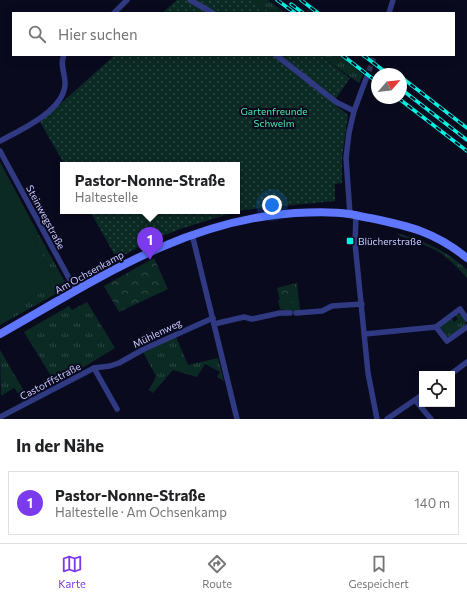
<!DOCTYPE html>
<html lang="de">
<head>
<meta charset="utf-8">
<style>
  :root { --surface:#fff; --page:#f6f6f6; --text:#202124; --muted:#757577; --line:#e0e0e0; --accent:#7c3aed }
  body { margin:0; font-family:Commissioner,sans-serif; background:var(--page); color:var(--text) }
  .controls { position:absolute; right:12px; bottom:12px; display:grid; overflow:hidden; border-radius:0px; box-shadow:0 2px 10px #0003 }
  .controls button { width:36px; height:36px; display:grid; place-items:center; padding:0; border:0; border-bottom:1px solid var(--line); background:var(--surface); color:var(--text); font:20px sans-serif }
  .compass { position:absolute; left:371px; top:68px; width:36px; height:36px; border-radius:50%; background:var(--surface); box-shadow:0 2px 10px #0003; rotate:62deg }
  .you { position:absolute; left:272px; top:205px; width:14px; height:14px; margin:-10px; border:3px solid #fff; border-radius:50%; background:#1a73e8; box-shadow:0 0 0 6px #1a73e833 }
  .badge { display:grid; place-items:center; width:26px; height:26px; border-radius:50%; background:var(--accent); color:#fff; font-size:13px; font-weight:700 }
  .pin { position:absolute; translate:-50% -33px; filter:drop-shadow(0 1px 2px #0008) }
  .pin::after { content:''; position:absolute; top:21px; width:14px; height:12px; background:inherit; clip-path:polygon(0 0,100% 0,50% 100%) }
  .popup { position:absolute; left:60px; top:162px; width:180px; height:52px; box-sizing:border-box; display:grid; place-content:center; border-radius:0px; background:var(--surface); filter:drop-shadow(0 1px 3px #0005); font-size:13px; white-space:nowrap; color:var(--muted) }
  .popup b { font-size:15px; color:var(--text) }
  .popup::after { content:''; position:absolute; left:50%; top:100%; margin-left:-8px; border:8px solid transparent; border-top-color:var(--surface) }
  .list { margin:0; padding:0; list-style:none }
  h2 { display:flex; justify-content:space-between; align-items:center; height:52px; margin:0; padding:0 16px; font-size:17px }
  h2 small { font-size:13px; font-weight:400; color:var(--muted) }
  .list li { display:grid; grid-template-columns:26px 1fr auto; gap:12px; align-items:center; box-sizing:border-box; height:64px; margin:0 8px 8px; padding:0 8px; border:1px solid var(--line); border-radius:0px }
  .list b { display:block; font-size:15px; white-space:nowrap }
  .list p { margin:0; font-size:13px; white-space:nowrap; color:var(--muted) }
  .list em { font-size:13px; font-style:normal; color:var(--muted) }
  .icon { flex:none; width:22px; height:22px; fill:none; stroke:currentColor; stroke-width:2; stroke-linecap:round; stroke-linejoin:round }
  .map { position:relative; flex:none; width:467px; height:419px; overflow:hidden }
  .search { position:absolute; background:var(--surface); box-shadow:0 2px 10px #0003; left:12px; right:12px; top:12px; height:44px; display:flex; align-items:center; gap:10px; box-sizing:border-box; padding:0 14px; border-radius:0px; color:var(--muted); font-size:15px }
  .sheet { height:124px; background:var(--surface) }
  nav { display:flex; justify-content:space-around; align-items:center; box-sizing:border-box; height:56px; border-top:1px solid var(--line); background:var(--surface); font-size:11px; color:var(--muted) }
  nav a { display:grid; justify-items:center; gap:2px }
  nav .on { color:var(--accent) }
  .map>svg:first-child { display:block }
</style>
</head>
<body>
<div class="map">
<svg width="467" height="419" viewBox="0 0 467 419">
  <defs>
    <pattern id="grass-tufts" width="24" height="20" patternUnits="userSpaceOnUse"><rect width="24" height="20" fill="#0c2a24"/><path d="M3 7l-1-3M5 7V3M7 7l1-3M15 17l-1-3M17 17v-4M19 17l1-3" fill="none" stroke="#2e4845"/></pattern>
    <pattern id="forest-crowns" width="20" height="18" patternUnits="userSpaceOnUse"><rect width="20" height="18" fill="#0c2a24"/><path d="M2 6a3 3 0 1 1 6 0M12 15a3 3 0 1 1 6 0" fill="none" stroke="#2e4845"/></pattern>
    <pattern id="garden-dots" width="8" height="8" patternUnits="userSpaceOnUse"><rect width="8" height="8" fill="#0c2a24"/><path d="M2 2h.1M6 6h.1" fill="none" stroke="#2e4845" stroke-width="1.8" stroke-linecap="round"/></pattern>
  </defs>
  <rect width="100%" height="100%" fill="#0a0a1f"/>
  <!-- grass -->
  <g fill="url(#grass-tufts)">
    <path d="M254 0H268L285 13H270Z"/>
    <path d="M320 55H340L363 75 359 83Z"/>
    <path d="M395 233C423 240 446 250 467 270V278C459 269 451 261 442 254 427 244 410 241 395 233Z"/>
    <path d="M39 235 65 282 61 291 0 325V316L53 285 55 279 33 238Z"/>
    <path d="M297 283 300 310 291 312 280 309 278 300 280 299 277 288Z"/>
    <path d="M87 302 115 348 56 384 24 332 69 306 72 310Z"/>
    <path d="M457 314 462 315C463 317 465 318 466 321 467 327 454 333 449 336H447L440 327 452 318 454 322 458 319 455 315Z"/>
    <path d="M176 337 188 365 218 358 224 381 217 377 220 372 205 364 197 377 173 370 153 393 148 389 151 387 156 376 143 352Z"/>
    <path d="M0 350 28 398 24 400 14 388 1 396Z"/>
  </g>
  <!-- forest -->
  <g fill="url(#forest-crowns)">
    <path d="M154 258 168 289 119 312 104 286Z"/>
    <path d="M295 284V297L290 302 297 301V308L293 309 290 308 289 311 287 310 285 301 280 298 278 288Z"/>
  </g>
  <!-- garden -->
  <g fill="url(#garden-dots)">
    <path d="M177 0H254L270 13H162Z"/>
    <path d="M115 55H320L350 78 333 103 348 115 342 158V183L335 184V201L242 210 183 228 152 240 117 259 90 211H237V165H65L40 122Z"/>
  </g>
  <!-- pitch -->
  <path fill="#0c2a24" d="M0 162 39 235 33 238 55 279 53 286 0 316Z"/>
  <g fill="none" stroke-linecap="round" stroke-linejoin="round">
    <!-- minor-tunnel -->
    <path stroke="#30314c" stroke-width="5.5" stroke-dasharray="5.5 3" stroke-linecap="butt" d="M366 79 375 55"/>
    <!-- minor -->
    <g stroke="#303a83" stroke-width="5.5">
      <path d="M190 0 213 13"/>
      <path d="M114 13 127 0"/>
      <path d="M389 13 393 0"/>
      <path d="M276 55 336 102 354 111"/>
      <path d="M0 141C21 130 63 111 65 85 66 75 59 64 64 55"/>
      <path d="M0 151 76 291"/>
      <path d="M350 214 346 158 349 133 354 111 366 79"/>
      <path d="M356 215 355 243 368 373 377 419"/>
      <path d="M192 234 237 419"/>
      <path d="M296 313 322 311 332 306 362 304"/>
      <path d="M214 324 244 317 252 319 280 313H290"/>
      <path d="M436 327 447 341 467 327"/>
      <path d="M365 334 436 327 460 309 467 319"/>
      <path d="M94 368 117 409"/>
      <path d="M451 374 467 362"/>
      <path d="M415 400 431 419"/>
      <path d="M0 417 94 368 110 366 119 363 144 349 213 318"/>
      <path d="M387 419 422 395"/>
    </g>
    <!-- secondary -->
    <path stroke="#5f76ff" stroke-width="8" d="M0 334C94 281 184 220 295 213 313 212 331 211 349 214 356 215 363 217 370 218 409 226 435 232 467 258"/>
    <defs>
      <g id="rail">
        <path d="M277 0 295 13"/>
        <path d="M301 0 318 13"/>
        <path d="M291 4 303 13"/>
        <path d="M342 55 377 82"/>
        <path d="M363 55 388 74"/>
        <path d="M401 77 467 128"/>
        <path d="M401 89 467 140"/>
        <path d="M398 98 467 151"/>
      </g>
    </defs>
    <!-- rail casing -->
    <use href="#rail" stroke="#00f3e3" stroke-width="3.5"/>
    <!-- rail -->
    <use href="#rail" stroke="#0a0a1f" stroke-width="2" stroke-dasharray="6" stroke-linecap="butt"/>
  </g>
  <!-- markers -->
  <rect fill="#00f3e3" stroke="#0a0a1f" stroke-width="1.5" x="346" y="237" width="8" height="8" rx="2"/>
  <g text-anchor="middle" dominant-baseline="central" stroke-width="4" stroke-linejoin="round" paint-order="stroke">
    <!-- park labels -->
    <g font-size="10" fill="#48eba7" stroke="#0a0a1f">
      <text x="274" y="111">Gartenfreunde<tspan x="274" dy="12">Schwelm</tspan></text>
    </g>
    <!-- street labels -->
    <g font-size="10" fill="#c8cbff" stroke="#0a0a1f">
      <text transform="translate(46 217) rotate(62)">Steinwegstraße</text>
      <text transform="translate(89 272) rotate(-29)">Am Ochsenkamp</text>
      <text transform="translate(157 333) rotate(-26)">Mühlenweg</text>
      <text transform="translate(50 381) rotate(-28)">Castorffstraße</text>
    </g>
    <!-- poi labels -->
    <g font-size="10" fill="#c8cbff" stroke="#0a0a1f" text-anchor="start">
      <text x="358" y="241">Blücherstraße</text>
    </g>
  </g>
</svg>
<div class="controls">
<button><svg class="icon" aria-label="locate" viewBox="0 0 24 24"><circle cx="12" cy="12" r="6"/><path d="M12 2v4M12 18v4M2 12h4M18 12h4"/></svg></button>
</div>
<svg class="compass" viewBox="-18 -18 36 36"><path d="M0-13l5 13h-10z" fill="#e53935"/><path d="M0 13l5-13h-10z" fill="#757577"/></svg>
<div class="you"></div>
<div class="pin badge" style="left:150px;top:260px">1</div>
<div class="popup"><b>Pastor-Nonne-Straße</b>Haltestelle</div>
<div class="search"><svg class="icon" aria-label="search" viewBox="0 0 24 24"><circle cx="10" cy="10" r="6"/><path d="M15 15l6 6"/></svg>Hier suchen</div>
</div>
<section class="sheet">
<h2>In der Nähe<small></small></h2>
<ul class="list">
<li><span class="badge">1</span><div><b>Pastor-Nonne-Straße</b><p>Haltestelle · Am Ochsenkamp</p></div><em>140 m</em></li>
</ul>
</section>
<nav>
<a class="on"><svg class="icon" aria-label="map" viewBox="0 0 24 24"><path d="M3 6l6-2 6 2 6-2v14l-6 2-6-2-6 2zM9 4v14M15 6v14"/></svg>Karte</a>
<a><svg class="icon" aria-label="directions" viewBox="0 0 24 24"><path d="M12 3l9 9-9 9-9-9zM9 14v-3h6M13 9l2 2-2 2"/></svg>Route</a>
<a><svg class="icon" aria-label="saved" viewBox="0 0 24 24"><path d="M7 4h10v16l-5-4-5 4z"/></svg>Gespeichert</a>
</nav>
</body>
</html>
